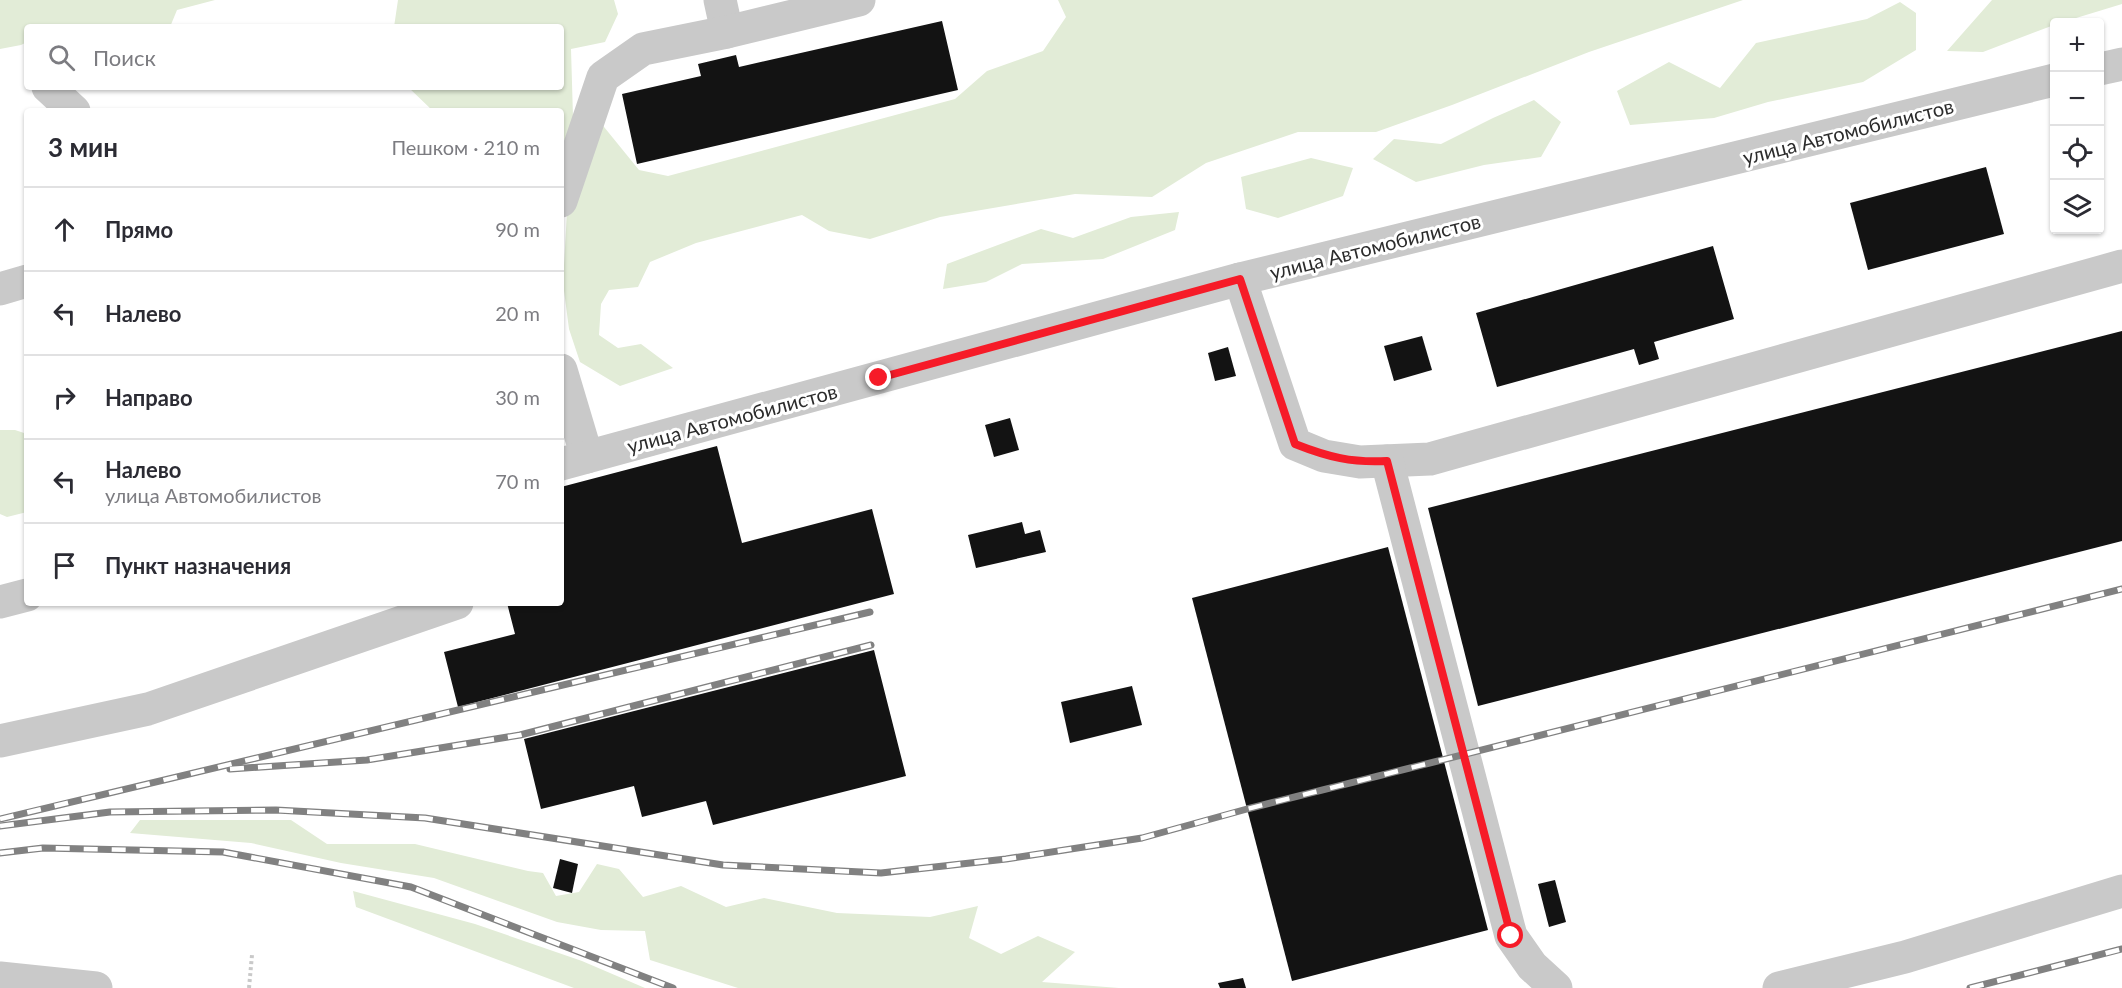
<!DOCTYPE html>
<html lang="ru">
<head>
<meta charset="utf-8">
<style>
  :root { --surface:#fff; --page:#f2f2f3; --text:#2b2b33; --muted:#7c7c81; --line:#e1e1e2 }
  body { margin:0; font-family:Lato,sans-serif; background:var(--page); color:var(--text) }
  .controls { position:absolute; right:18px; top:18px; display:grid; overflow:hidden; border-radius:6px; box-shadow:0 2px 4px #0004 }
  .controls button { width:54px; height:54px; display:grid; place-items:center; padding:0; border:0; border-bottom:2px solid var(--line); background:var(--surface); color:var(--text); font:30px sans-serif }
  .stop { position:absolute; width:18px; height:18px; margin:-14px; border:4px solid #f61b28; border-radius:50%; background:#fff }
  .stop.end { background:#f61b28; border-color:#fff; box-shadow:0 2px 6px #0008 }
  .list { margin:0; padding:0; list-style:none }
  h2 { display:flex; justify-content:space-between; align-items:center; height:78px; margin:0; padding:0 24px; font-size:26px }
  h2 small { font-size:20px; font-weight:400; color:var(--muted) }
  .list li { display:grid; grid-template-columns:39px 1fr auto; gap:18px; align-items:center; box-sizing:border-box; height:84px; padding:0 24px; border-top:2px solid var(--line) }
  .list b { display:block; font-size:22px; white-space:nowrap }
  .list p { margin:0; font-size:20px; white-space:nowrap; color:var(--muted) }
  .list em { font-size:20px; font-style:normal; color:var(--muted) }
  .icon { flex:none; width:33px; height:33px; fill:none; stroke:currentColor; stroke-width:2; stroke-linecap:round; stroke-linejoin:round }
  .map { position:relative; flex:none; width:2122px; height:988px; overflow:hidden }
  .search { position:absolute; background:var(--surface); box-shadow:0 2px 4px #0004; left:24px; top:24px; width:540px; height:66px; display:flex; align-items:center; gap:15px; box-sizing:border-box; padding:0 21px; border-radius:6px; color:var(--muted); font-size:22px }
  .panel { position:absolute; background:var(--surface); box-shadow:0 2px 4px #0004; left:24px; top:108px; width:540px; height:498px; border-radius:6px }
  .map>svg:first-child { display:block }
</style>
</head>
<body>
<div class="map">
<svg width="2122" height="988" viewBox="0 0 2122 988">
  <rect width="100%" height="100%" fill="#fff"/>
  <!-- green -->
  <g fill="#e2ecd7">
    <path d="M0 0H215L177 10 170 27H27V42L21 45 0 49Z"/>
    <path d="M398 0H614L618 14 605 42 571 49 573 117 561 150V111H433L408 87H561V27H394Z"/>
    <path d="M1058 0H1743L1589 52 1452 105 1376 132H1298L1206 163 1152 197 1075 194 940 217 870 239 829 231 802 215 696 243 650 262 638 287 609 290 601 304 599 335 618 348 641 344 673 368 620 386 580 362 569 329 563 283 567 212 600 122 639 170 668 176 955 99 987 71 1043 51 1066 17Z"/>
    <path d="M1992 0H2122V4L2063 22H2054V25L1983 52 1947 51Z"/>
    <path d="M1900 2 1916 13V50L1863 82 1768 102 1714 118 1630 125 1617 91 1669 62 1720 88 1756 43 1867 19Z"/>
    <path d="M1534 100 1561 122 1541 157 1484 165 1416 182 1373 159 1394 139 1441 144 1493 118Z"/>
    <path d="M1311 158 1353 168 1343 196 1278 218 1246 209 1241 177Z"/>
    <path d="M1179 212 1175 230 1103 259 1022 264 986 282 943 289 947 264 1041 229 1073 238 1131 217Z"/>
    <path d="M0 430H15L27 434V512L7 517 0 514Z"/>
    <path d="M140 820H291L327 844H415L528 871 543 873 556 896 579 892 597 864 619 869 643 897 681 886 726 907 764 898 837 913 930 917 978 906 969 938 1001 954 1038 936 1075 952 1042 982 1119 988H738L650 960 645 931 601 930 557 922 434 878 341 863 251 843 130 833Z"/>
    <path d="M353 891 475 924 582 961 645 988H574L356 907Z"/>
  </g>
  <!-- building -->
  <g fill="#131313">
    <path d="M942 21 958 90 637 164 622 94 701 76 698 64 736 55 739 67Z"/>
    <path d="M1986 167 2004 234 1868 270 1850 203Z"/>
    <path d="M1713 246 1734 319 1654 342 1659 359 1639 365 1634 349 1497 387 1476 313Z"/>
    <path d="M2122 331V541L1478 706 1428 508Z"/>
    <path d="M1422 336 1432 370 1394 381 1384 346Z"/>
    <path d="M1228 347 1236 376 1215 381 1208 353Z"/>
    <path d="M1010 418 1019 450 994 457 985 425Z"/>
    <path d="M717 446 742 543 872 509 894 594 458 707 444 652 515 634 507 603H561V487Z"/>
    <path d="M1022 522 1025 534 1040 530 1046 552 976 568 968 535Z"/>
    <path d="M1388 547 1488 930 1292 981 1192 598Z"/>
    <path d="M874 650 906 776 713 825 706 801 642 817 634 786 541 809 524 739Z"/>
    <path d="M1132 686 1142 725 1070 743 1061 702Z"/>
    <path d="M560 859 578 864 572 893 553 888Z"/>
    <path d="M1555 880 1566 922 1549 927 1538 884Z"/>
    <path d="M1243 978 1246 988H1220L1218 983Z"/>
  </g>
  <g fill="none" stroke-linecap="round" stroke-linejoin="round">
    <!-- path -->
    <path stroke="#c9c9c9" stroke-width="4" stroke-dasharray="3 3" stroke-linecap="butt" d="M249 988 252 955"/>
    <!-- minor -->
    <g stroke="#c9c9c9" stroke-width="33">
      <path d="M720 0 727 32"/>
      <path d="M2100 69 2122 64"/>
      <path d="M48 87 74 111"/>
      <path d="M561 201 603 77 643 49 727 32 859 0"/>
      <path d="M1240 279 1295 444 1324 456 1360 462 1430 459 2122 266"/>
      <path d="M0 289 27 281"/>
      <path d="M561 370 587 457"/>
      <path d="M1387 461 1511 936 1532 966 1556 988"/>
      <path d="M561 464 1240 279 2054 80"/>
      <path d="M0 602 27 595"/>
      <path d="M0 741 148 709 457 603"/>
      <path d="M0 978 96 988"/>
      <path d="M1779 988 1905 957 2122 891"/>
    </g>
    <defs>
      <g id="rail">
        <path d="M230 769 367 760 520 735 871 645"/>
        <path d="M0 819 870 612"/>
        <path d="M0 826 110 812 276 810 425 818 723 865 881 873 1006 859 1142 838 1247 809 2122 589"/>
        <path d="M0 853 43 848 223 852 411 887 673 988"/>
        <path d="M1970 988 2122 949"/>
      </g>
    </defs>
    <!-- rail casing -->
    <use href="#rail" stroke="#818181" stroke-width="7"/>
    <!-- rail -->
    <use href="#rail" stroke="#fff" stroke-width="4.5" stroke-dasharray="14" stroke-linecap="butt"/>
  </g>
  <g fill="none" stroke-linecap="round" stroke-linejoin="round">
    <!-- route -->
    <path stroke="#f61b28" stroke-width="8" d="M879 378 1240 279 1295 444C1328 457 1352 463 1387 461L1511 936"/>
  </g>
  <g text-anchor="middle" dominant-baseline="central" stroke-width="6" stroke-linejoin="round" paint-order="stroke">
    <!-- street labels -->
    <g font-size="20" fill="#2c2c2c" stroke="#fff">
      <text transform="translate(1848 131) rotate(-14)">улица Автомобилистов</text>
      <text transform="translate(1375 246) rotate(-14)">улица Автомобилистов</text>
      <text transform="translate(732 418) rotate(-15)">улица Автомобилистов</text>
    </g>
  </g>
</svg>
<div class="controls">
<button>+</button>
<button>−</button>
<button><svg class="icon" aria-label="locate" viewBox="0 0 24 24"><circle cx="12" cy="12" r="6"/><path d="M12 2v4M12 18v4M2 12h4M18 12h4"/></svg></button>
<button><svg class="icon" aria-label="layers" viewBox="0 0 24 24"><path d="M12 4l9 5-9 5-9-5zM3 14l9 5 9-5"/></svg></button>
</div>
<div class="stop" style="left:1511px;top:936px"></div>
<div class="stop end" style="left:879px;top:378px"></div>
<div class="search"><svg class="icon" aria-label="search" viewBox="0 0 24 24"><circle cx="10" cy="10" r="6"/><path d="M15 15l6 6"/></svg>Поиск</div>
<section class="panel">
<h2>3 мин<small>Пешком · 210 m</small></h2>
<ul class="list">
<li><svg class="icon" aria-label="ahead" viewBox="0 0 24 24"><path d="M12 20V5M6 11l6-6 6 6"/></svg><div><b>Прямо</b></div><em>90 m</em></li>
<li><svg class="icon" aria-label="left" viewBox="0 0 24 24"><path d="M17 20v-9H6M10 6l-5 5 5 5"/></svg><div><b>Налево</b></div><em>20 m</em></li>
<li><svg class="icon" aria-label="right" viewBox="0 0 24 24"><path d="M7 20v-9h11M14 6l5 5-5 5"/></svg><div><b>Направо</b></div><em>30 m</em></li>
<li><svg class="icon" aria-label="left" viewBox="0 0 24 24"><path d="M17 20v-9H6M10 6l-5 5 5 5"/></svg><div><b>Налево</b><p>улица Автомобилистов</p></div><em>70 m</em></li>
<li><svg class="icon" aria-label="arrive" viewBox="0 0 24 24"><path d="M6 21V4h12l-3 4 3 4H6"/></svg><div><b>Пункт назначения</b></div></li>
</ul>
</section>
</div>
</body>
</html>
